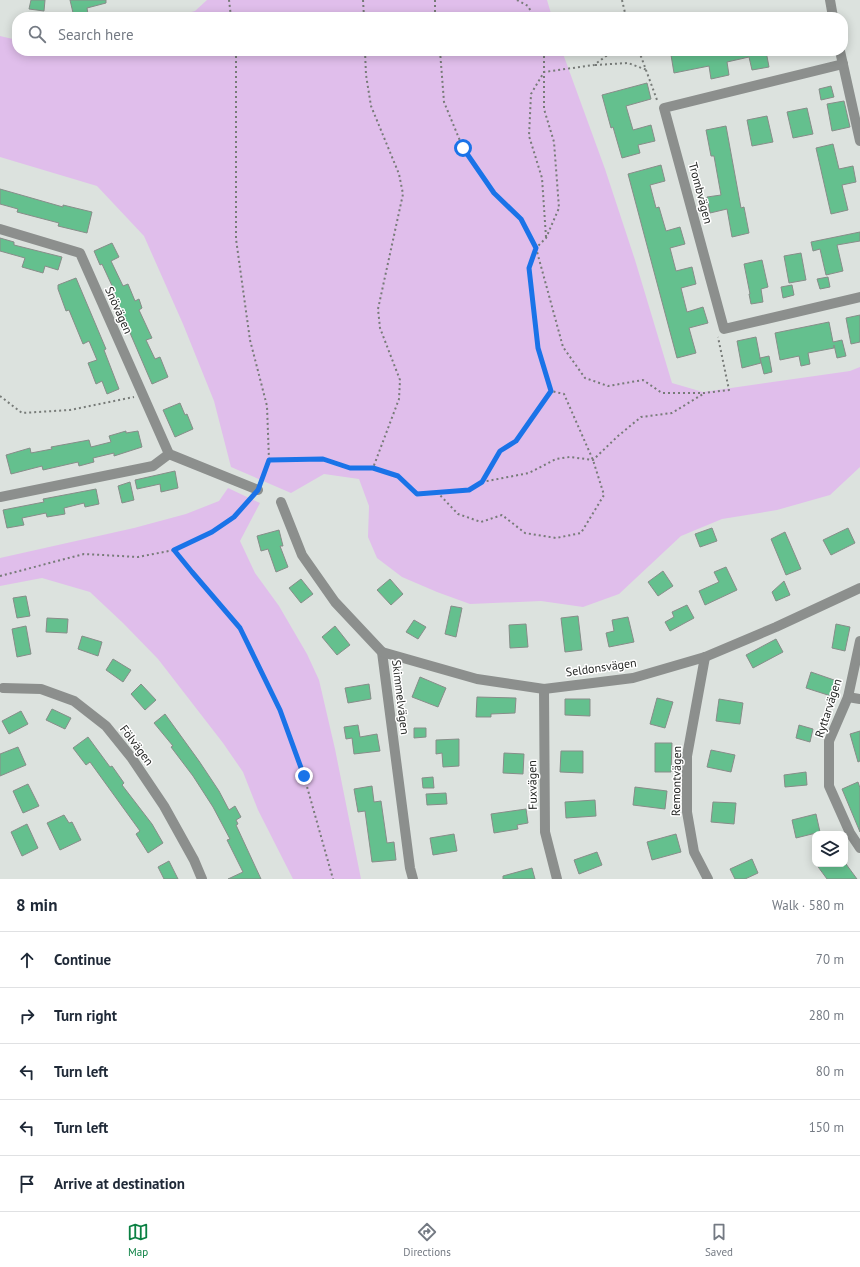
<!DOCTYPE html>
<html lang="en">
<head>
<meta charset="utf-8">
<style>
  :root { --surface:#fff; --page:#f2f2f3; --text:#1f2937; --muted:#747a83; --line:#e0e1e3; --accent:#0b8043 }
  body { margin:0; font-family:"PT Sans",sans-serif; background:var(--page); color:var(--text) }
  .controls { position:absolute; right:12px; bottom:12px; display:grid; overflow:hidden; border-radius:8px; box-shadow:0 2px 10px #0003 }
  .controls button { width:36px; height:36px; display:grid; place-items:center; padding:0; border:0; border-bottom:1px solid var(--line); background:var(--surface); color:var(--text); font:20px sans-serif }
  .stop { position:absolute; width:12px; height:12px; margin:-9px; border:3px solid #1a73e8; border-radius:50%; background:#fff }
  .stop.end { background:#1a73e8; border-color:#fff; box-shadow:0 1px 4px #0008 }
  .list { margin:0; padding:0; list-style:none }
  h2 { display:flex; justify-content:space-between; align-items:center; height:52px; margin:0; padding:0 16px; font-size:17px }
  h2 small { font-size:13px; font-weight:400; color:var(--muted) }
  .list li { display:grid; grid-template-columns:26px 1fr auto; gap:12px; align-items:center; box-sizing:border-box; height:56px; padding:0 16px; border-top:1px solid var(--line) }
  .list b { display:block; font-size:15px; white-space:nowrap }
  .list em { font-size:13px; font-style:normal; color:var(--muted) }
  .icon { flex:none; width:22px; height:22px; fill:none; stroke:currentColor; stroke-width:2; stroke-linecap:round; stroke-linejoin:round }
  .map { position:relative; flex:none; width:860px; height:879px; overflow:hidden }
  .search { position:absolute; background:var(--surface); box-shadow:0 2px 10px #0003; left:12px; right:12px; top:12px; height:44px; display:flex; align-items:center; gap:10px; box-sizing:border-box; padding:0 14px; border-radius:16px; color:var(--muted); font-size:15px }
  .sheet { height:332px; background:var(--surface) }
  nav { display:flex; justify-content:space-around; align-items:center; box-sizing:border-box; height:56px; border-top:1px solid var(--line); background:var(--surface); font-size:11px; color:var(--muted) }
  nav a { display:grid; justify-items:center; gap:2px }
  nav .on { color:var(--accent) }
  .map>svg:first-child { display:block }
</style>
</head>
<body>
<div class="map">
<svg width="860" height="879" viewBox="0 0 860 879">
  <rect width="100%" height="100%" fill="#dce2de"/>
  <!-- green -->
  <g fill="#e0beeb">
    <path d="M207 0H547L552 17H174L195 11Z"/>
    <path d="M0 36 17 40V51H562L605 169 635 260 672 383 703 392 850 371 860 367V467L830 495 777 510 722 519 681 536 619 594 583 607 541 601 470 604 437 592 402 577 377 558 368 537 369 506 359 479 324 474 291 493 231 467 214 401 183 324 144 236 97 186 0 157Z"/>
    <path d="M228 488 260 503 240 541 255 573 279 606 307 654 319 680 335 749 361 879H293L258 810 243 772 223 743 158 659 123 623 90 592 42 578 0 586V558L134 528 186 514 219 501Z"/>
  </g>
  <!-- building -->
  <g fill="#64c08e" stroke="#878d89">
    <path d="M31 0H45L44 11 29 9Z"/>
    <path d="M70 0H106V3L87 8 88 14 74 17Z"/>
    <path d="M689 51H766L769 67 752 70 749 57 727 62 729 75 711 79 709 66 674 73 671 55Z"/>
    <path d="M647 83 651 99 626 106 633 130 651 125 655 141 638 145 640 153 622 158 613 127 611 128 602 95Z"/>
    <path d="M831 86 834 97 821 100 819 89Z"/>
    <path d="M844 101 850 127 832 131 827 104Z"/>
    <path d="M807 108 813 134 793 138 787 112Z"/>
    <path d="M767 116 773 142 752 146 747 120Z"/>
    <path d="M726 126 741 208 744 207 749 233 732 237 727 209 710 213 707 197 721 195 714 156H711L706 130Z"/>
    <path d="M833 144 839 169 853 166 856 182 842 185 848 210 831 214 816 148Z"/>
    <path d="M661 165 665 181 650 185 656 208 659 207 666 231 680 227 685 244 670 248 676 271 692 267 696 284 681 288 687 312 703 307 708 323 689 328 696 353 677 358 628 174Z"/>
    <path d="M0 189 63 207V205L92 212 87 233 58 226 59 223 17 212 18 209 0 204Z"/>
    <path d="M860 232V241L837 245 843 271 826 275 820 249 813 251 811 242Z"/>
    <path d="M0 238 14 242V245L62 257 58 270 45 266 43 273 22 267 25 258 0 251Z"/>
    <path d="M112 243 119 257 111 261 123 286 128 284 135 301 139 299 142 308 139 310 152 338 146 340 155 359 160 357 168 377 152 384 112 291 114 290 102 264 100 265 94 251Z"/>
    <path d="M801 253 806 280 789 283 784 256Z"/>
    <path d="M762 260 768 287 761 289 763 302 751 304 749 294H750L744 264Z"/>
    <path d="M828 277 830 287 820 289 817 279Z"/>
    <path d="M76 278 106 349 104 350 119 389 107 394 102 381 96 384 88 363 97 360 89 341 83 344 69 310 66 311 58 289V285Z"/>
    <path d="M792 285 794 295 783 298 781 287Z"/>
    <path d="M860 315V342L851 344 846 318Z"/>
    <path d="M829 322 833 342 842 340 846 356 837 358 834 345V348L808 353 810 364 801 366 799 356 780 360 775 333Z"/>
    <path d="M756 337 761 363 742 368 737 341Z"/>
    <path d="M769 356 772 372 764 374 760 358Z"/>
    <path d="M180 403 185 415 187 414 193 429 175 437 163 410Z"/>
    <path d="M126 431V433L138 431 142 447 114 456V453L93 458 94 462 79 466 78 462 43 470 42 466 11 474 6 455 30 448 31 453 52 449 51 447 89 440 91 447 111 442 109 436Z"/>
    <path d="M175 471 178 488 161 492 160 484 137 489 135 480Z"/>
    <path d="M130 482 134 500 122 503 118 486Z"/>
    <path d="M96 489 99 504 85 507 84 503 64 508 65 514 47 517 46 513 22 518 24 525 7 528 3 510 44 502 43 499Z"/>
    <path d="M712 528 717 541 700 547 695 534Z"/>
    <path d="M848 528 855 543 831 555 823 540Z"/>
    <path d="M279 530 283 546H280L288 567 276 572 268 549 261 551 257 536Z"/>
    <path d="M785 532 801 569 786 575 771 539Z"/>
    <path d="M726 567 737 590 705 605 699 591 719 582 714 572Z"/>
    <path d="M663 571 673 586 658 596 648 582Z"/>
    <path d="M301 579 313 594 301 603 289 588Z"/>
    <path d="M390 579 403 594 391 605 377 590Z"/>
    <path d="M784 581 790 595 776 601 772 592Z"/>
    <path d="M26 596 30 616 17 618 13 598Z"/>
    <path d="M687 605 694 618 670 631 665 622 674 617 672 612Z"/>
    <path d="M451 606 462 608 456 637 445 634Z"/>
    <path d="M578 616 582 650 565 652 561 618Z"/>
    <path d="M628 617 634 642 609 647 606 633 614 631 612 620Z"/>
    <path d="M47 618 68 619 67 633 46 632Z"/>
    <path d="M414 620 426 627 418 639 406 632Z"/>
    <path d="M526 624 528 647 510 648 509 625Z"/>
    <path d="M836 624 850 627 845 651 832 648Z"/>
    <path d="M26 626 31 654 17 657 12 629Z"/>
    <path d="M335 626 350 645 337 655 322 637Z"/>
    <path d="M82 636 102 642 98 656 78 649Z"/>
    <path d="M776 639 783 652 753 668 746 655Z"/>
    <path d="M113 659 131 670 123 682 106 670Z"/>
    <path d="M811 672 837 681 831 696 806 688Z"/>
    <path d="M420 677 446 688 438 707 412 697Z"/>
    <path d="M141 684 156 700 145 710 131 694Z"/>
    <path d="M369 684 371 699 348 703 345 688Z"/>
    <path d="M477 697 516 698 515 713 491 714V717H476Z"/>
    <path d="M657 698 673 702 665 728 650 724Z"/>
    <path d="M565 699H590V716L565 715Z"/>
    <path d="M719 699 743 703 740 724 716 721Z"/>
    <path d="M52 709 71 718 65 729 46 720Z"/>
    <path d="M21 711 28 724 9 734 2 721Z"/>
    <path d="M165 714 199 761 219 791 229 810 235 806 241 817 236 820 238 824 236 825 261 879H228L243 872 227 840 230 839 213 807 193 776 171 747 173 746 154 723Z"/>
    <path d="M358 725 360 737 377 734 380 751 354 754 352 738 346 739 344 727Z"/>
    <path d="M799 725 813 729 810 742 796 738Z"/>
    <path d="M414 728H426V737L414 738Z"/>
    <path d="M860 731V761L858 762 850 734Z"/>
    <path d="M88 737 110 767 112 766 124 783 122 785 152 824 163 843 148 853 136 834 140 831 90 762 86 765 73 748Z"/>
    <path d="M459 739V766L443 767 442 753 436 754V740Z"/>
    <path d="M655 743H672L671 772H655Z"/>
    <path d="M18 747 26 765 0 776V754Z"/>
    <path d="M711 750 735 755 731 772 707 767Z"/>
    <path d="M561 751H583V773L560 772Z"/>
    <path d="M504 753 524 754 523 774 503 773Z"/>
    <path d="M806 772 807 785 785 787 784 775Z"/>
    <path d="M433 777 434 788H423L422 778Z"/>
    <path d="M858 782 860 788V832L842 789Z"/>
    <path d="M28 784 39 806 23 813 13 791Z"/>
    <path d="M372 786 374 802 381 801 387 843 394 842 396 860 372 862 365 811 358 812 354 789Z"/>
    <path d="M635 787 667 791 665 809 633 805Z"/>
    <path d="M446 793 447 804 427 805 426 794Z"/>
    <path d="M595 800 596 816 566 818 565 802Z"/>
    <path d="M713 802 736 803 734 824 711 822Z"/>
    <path d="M526 809 528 823 517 825 518 829 494 833 491 814Z"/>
    <path d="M816 814 820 832 796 838 792 820Z"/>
    <path d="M64 815 69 823 72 822 81 840 60 850 47 823Z"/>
    <path d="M27 824 38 848 22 856 11 832Z"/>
    <path d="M454 834 457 851 433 855 430 838Z"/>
    <path d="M676 834 681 852 652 860 647 842Z"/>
    <path d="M597 852 602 865 579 874 574 860Z"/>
    <path d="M752 859 758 873 745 879H735L730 869Z"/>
    <path d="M169 861 178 879H164L158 867Z"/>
    <path d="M816 864H846L857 879H827Z"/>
    <path d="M532 868 535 879H503V876Z"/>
  </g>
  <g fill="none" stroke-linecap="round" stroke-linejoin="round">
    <!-- path -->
    <g stroke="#777b78" stroke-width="2" stroke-dasharray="2 3" stroke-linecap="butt">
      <path d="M229 0 231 17"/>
      <path d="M363 0 364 17"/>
      <path d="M435 0V17"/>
      <path d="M517 0 528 6 534 17"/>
      <path d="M622 0 626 17"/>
      <path d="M236 51V239L250 340 267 406 269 460 262 481"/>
      <path d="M365 51 366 75 371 106 399 174 403 194 378 309 380 328 400 380 399 399 373 468"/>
      <path d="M440 51 444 102 463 148 494 193 521 219 536 248 529 268 539 348 551 391 516 441 500 451 482 482"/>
      <path d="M544 51V109L554 142 559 208 546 238 536 248 563 347 585 378 608 386 643 380 662 393H704L729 390 718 337"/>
      <path d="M639 51 657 100"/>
      <path d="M595 65 628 63 647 70"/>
      <path d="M546 237 542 178 529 136 531 94 544 72 594 65 613 51"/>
      <path d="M0 396 22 413 70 410 134 397"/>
      <path d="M269 460 323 459 350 468H373L398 476 417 494 469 490 482 482 529 473 556 459 570 457 593 460 618 436 641 417 672 413 703 394"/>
      <path d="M437 492 458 514 481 522 502 515 525 533 556 538 581 533 604 495 593 460 564 394 551 391"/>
      <path d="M174 550 192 572 240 628 280 710 304 776 333 879"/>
      <path d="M0 576 84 554 138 557 174 550 211 532 234 517 251 498"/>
    </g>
    <!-- minor -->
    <g stroke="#8c8f8d" stroke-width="10">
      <path d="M830 0 833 17"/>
      <path d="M840 51 860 141"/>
      <path d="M843 64 664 108 724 329 860 297"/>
      <path d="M0 229 80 253 169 454 153 466 0 497"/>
      <path d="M169 454 258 490"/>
      <path d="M281 502 302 555 335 602 382 652 410 868 413 879"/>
      <path d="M860 641 848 697 829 741V786L850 833 860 848"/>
      <path d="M382 652 477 679 544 689 633 678 705 657 776 627 860 588"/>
      <path d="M705 657 687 756V812L694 852 708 879"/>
      <path d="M3 688 41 689 74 701 106 726 131 757 164 806 194 860 202 879"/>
      <path d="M544 689 545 832 557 879"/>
      <path d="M848 697 860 699"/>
    </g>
  </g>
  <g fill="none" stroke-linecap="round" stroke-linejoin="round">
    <!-- route -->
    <path stroke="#1a73e8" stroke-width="5" d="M304 776 280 710 240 628 192 572 174 550 212 532 234 517 258 490 269 460 323 459 350 468H373L398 476 417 494 469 490 482 482 500 451 516 441 551 391 538 348 529 268 536 248 521 219 494 193 463 148"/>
  </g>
  <g text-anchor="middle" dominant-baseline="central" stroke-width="3" stroke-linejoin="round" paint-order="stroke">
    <!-- street labels -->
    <g font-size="12" fill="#252725" stroke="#fff">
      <text transform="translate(701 193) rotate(75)">Trombvägen</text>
      <text transform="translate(119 310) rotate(66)">Snövägen</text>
      <text transform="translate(601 667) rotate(-8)">Seldonsvägen</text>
      <text transform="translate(401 697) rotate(83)">Skimmelvägen</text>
      <text transform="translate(828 708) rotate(-72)">Ryttarvägen</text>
      <text transform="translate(137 745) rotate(53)">Fölvägen</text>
      <text transform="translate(676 781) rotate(-89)">Remontvägen</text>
      <text transform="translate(532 785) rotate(-91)">Fuxvägen</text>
    </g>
  </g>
</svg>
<div class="controls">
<button><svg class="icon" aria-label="layers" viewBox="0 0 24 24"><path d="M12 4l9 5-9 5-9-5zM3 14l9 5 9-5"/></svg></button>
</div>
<div class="stop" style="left:463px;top:148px"></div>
<div class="stop end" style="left:304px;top:776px"></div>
<div class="search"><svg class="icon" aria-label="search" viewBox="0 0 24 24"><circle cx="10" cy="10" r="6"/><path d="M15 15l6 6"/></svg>Search here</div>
</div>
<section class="sheet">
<h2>8 min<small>Walk · 580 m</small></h2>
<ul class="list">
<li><svg class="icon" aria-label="ahead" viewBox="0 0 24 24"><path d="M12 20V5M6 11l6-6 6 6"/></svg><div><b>Continue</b></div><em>70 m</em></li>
<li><svg class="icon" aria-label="right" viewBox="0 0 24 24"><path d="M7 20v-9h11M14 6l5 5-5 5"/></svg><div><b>Turn right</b></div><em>280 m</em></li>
<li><svg class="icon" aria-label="left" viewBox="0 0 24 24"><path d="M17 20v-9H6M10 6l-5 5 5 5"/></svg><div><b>Turn left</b></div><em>80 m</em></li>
<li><svg class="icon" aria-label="left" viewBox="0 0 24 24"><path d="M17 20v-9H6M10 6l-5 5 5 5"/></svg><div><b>Turn left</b></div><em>150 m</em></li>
<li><svg class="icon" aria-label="arrive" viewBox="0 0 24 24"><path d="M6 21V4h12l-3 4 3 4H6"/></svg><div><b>Arrive at destination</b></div></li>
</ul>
</section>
<nav>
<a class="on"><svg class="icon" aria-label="map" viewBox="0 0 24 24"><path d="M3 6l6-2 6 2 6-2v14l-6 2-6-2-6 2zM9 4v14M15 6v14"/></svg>Map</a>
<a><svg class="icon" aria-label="directions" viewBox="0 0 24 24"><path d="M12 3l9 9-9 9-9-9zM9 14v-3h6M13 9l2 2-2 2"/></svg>Directions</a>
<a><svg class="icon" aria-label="saved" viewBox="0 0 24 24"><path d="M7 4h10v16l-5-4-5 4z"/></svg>Saved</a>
</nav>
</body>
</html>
